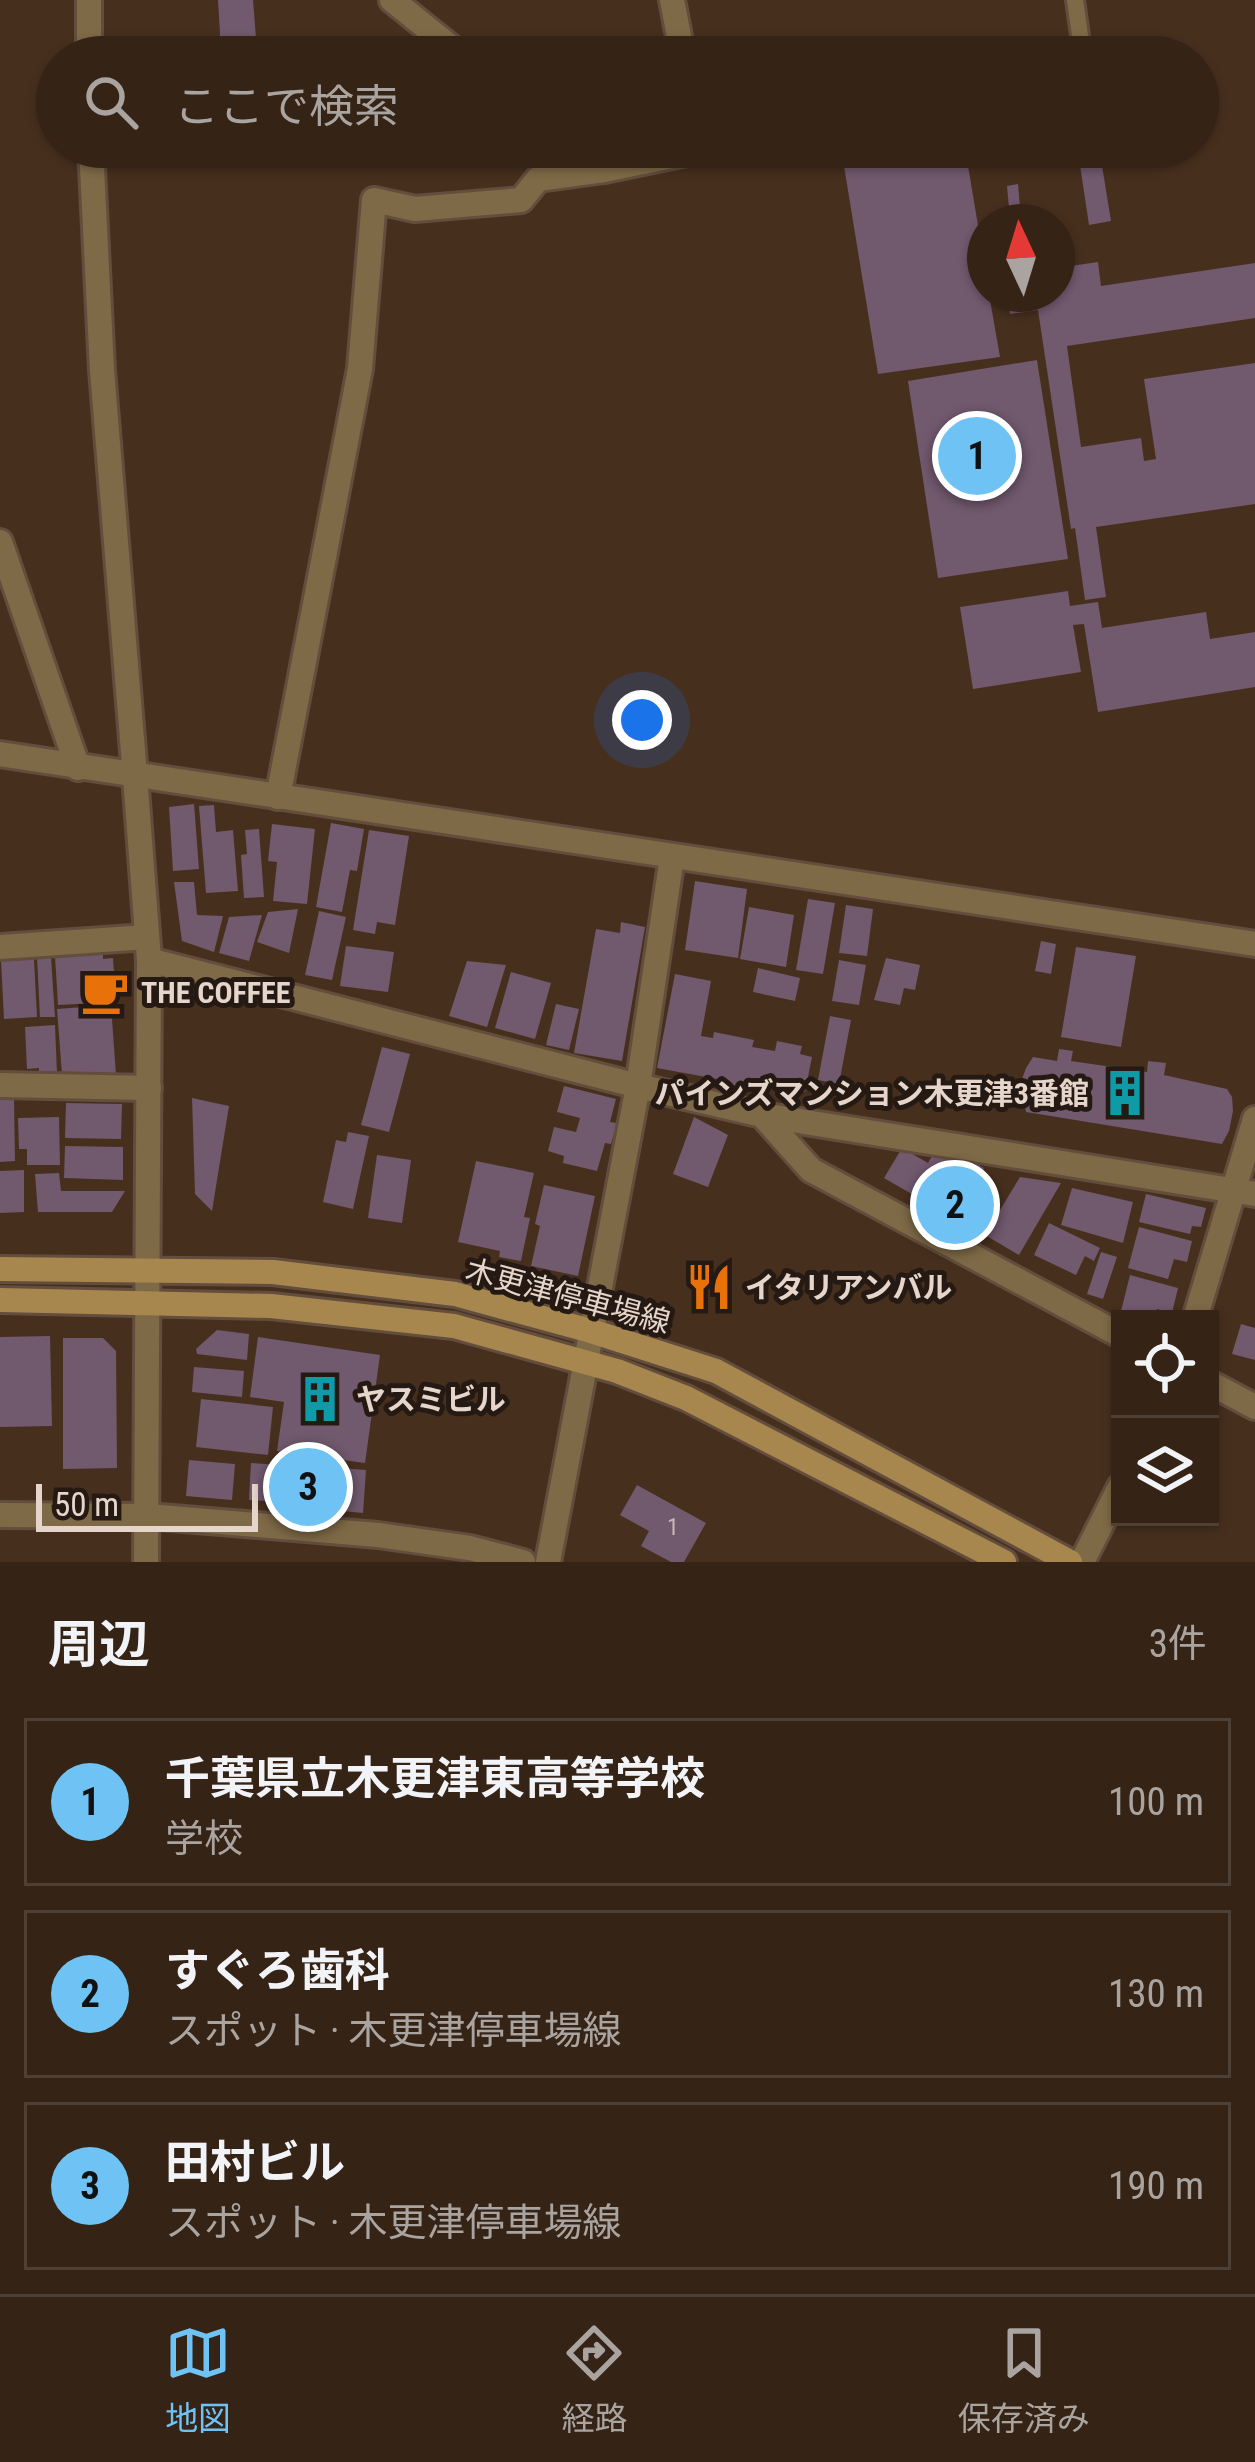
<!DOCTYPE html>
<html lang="ja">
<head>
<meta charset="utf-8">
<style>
  :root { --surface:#352316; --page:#402f23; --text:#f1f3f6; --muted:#aaa4a1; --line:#4f4035; --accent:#6fc2f4 }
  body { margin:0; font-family:"Roboto Condensed","Noto Sans JP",sans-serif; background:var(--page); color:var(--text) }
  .controls { position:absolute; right:36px; bottom:36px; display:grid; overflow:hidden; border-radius:0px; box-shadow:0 3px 9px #0004 }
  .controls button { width:108px; height:108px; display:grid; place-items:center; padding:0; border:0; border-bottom:3px solid var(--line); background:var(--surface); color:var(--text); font:60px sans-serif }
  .compass { position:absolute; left:967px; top:204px; width:108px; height:108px; border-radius:50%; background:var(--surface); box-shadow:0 3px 9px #0004; rotate:356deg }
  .scale { position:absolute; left:36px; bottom:30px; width:222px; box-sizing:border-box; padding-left:12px; border:6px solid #e5d5cb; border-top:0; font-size:33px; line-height:42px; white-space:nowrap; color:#e5d5cb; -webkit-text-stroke:9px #251a13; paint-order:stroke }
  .you { position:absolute; left:642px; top:720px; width:42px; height:42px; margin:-30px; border:9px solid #fff; border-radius:50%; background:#1a73e8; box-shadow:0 0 0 18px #1a73e833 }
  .badge { display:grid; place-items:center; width:78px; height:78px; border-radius:50%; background:var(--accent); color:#111; font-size:39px; font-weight:700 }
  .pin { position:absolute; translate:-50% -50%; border:6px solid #fff; box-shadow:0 3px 12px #0006 }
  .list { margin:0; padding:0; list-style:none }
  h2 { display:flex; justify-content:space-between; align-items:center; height:156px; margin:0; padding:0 48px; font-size:51px }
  h2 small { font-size:39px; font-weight:400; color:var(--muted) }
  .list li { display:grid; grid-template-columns:78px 1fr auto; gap:36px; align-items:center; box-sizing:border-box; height:168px; margin:0 24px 24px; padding:0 24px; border:3px solid var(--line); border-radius:0px }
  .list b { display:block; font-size:45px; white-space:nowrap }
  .list p { margin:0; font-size:39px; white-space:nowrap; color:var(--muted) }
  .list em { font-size:39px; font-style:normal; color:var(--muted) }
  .icon { flex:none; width:66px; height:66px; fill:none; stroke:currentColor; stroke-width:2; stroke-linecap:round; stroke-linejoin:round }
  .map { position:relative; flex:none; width:1255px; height:1562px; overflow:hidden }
  .search { position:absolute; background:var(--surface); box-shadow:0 3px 9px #0004; left:36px; right:36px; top:36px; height:132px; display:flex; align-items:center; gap:30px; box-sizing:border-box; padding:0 42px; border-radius:66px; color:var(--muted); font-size:45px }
  .sheet { height:732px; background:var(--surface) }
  nav { display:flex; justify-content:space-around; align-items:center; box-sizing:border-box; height:168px; border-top:3px solid var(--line); background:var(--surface); font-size:33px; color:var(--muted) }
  nav a { display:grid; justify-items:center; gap:6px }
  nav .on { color:var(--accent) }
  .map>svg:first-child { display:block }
</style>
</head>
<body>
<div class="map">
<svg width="1255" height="1562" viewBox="0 0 1255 1562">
  <rect width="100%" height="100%" fill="#472f1e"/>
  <!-- building -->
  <g fill="#71596e">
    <path d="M218 0H253L256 38 253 57H217L220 33Z"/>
    <path d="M1022 147H1099L1111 221 1089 225 1078 152 1024 160Z"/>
    <path d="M965 148 985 267V294H989L1000 357 878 374 844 166Z"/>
    <path d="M1018 184 1020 207 1009 208 1007 186Z"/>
    <path d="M1098 262 1101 286 1255 263V318L1067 346 1081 447 1141 438 1144 461 1156 459 1144 379 1255 363V504L1096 527 1106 597 1085 600 1075 528 1071 529 1038 310 1010 314 1007 294H1057V268Z"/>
    <path d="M1037 360 1068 559 938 578 908 381Z"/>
    <path d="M1068 591 1070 606 1098 602 1102 628 1206 612 1210 639 1255 632V687L1098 712 1084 624 1073 625 1081 672 973 689 960 607Z"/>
    <path d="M194 804 199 869 173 871 169 807Z"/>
    <path d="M214 805 216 832 233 830 238 891 206 893 199 806Z"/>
    <path d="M331 823 364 829 357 871 350 870 342 912 316 907Z"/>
    <path d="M272 824 315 829 307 904 273 901 277 862 268 861Z"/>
    <path d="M259 829 264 897 244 898 241 855 247 854 245 830Z"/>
    <path d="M369 830 409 836 395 925 377 922 375 934 353 930Z"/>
    <path d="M695 881 747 889 738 958 685 950Z"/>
    <path d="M174 882H194L197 915 223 916 214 952 182 941Z"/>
    <path d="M808 899 835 903 823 974 796 970Z"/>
    <path d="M846 905 873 909 867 956 839 953Z"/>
    <path d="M749 907 794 915 786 967 740 959Z"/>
    <path d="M298 909 289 953 257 942 268 912Z"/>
    <path d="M319 911 346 917 332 980 305 975Z"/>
    <path d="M262 915 249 961 219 953 229 917Z"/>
    <path d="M621 922 645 927 622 1061 574 1053 596 929 620 933Z"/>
    <path d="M1041 941 1056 944 1051 974 1035 971Z"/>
    <path d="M346 946 394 952 388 992 340 986Z"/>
    <path d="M1076 947 1136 956 1121 1047 1061 1037Z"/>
    <path d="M103 953V959L113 958 116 1002 58 1005 55 956Z"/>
    <path d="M51 957 55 1017H40L37 958Z"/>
    <path d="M886 958 920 965 915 990 904 988 900 1005 874 1000Z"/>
    <path d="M34 959 37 1017 4 1019 1 960Z"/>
    <path d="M839 960 866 965 859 1005 832 1001Z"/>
    <path d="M467 961 506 965 487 1027 449 1016Z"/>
    <path d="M758 968 800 978 795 1001 753 992Z"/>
    <path d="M511 972 551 983 535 1039 495 1028Z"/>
    <path d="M675 974 711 981 701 1036 713 1038 714 1032 754 1040 752 1047 775 1051 777 1041 802 1046 800 1054 812 1057 805 1092 741 1081 739 1089 716 1084 717 1079 657 1068Z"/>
    <path d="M556 1004 579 1009 569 1050 546 1045Z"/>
    <path d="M111 1005 116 1075 70 1078V1074H62L57 1009Z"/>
    <path d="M830 1016 851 1020 839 1084 818 1080Z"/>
    <path d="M55 1025 57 1074 39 1076V1068L27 1069 25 1027Z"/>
    <path d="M382 1047 410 1054 389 1132 361 1125Z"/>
    <path d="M1059 1049 1073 1051 1071 1061 1147 1072 1148 1061 1166 1063 1164 1075 1227 1089 1232 1097 1233 1111 1229 1131 1222 1144 1026 1112 1021 1082 1026 1068 1033 1057 1057 1061Z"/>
    <path d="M564 1086 616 1099 610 1122 617 1123 611 1144 605 1143 597 1171 563 1163 564 1156 548 1151 554 1127 576 1132 580 1118 557 1112Z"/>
    <path d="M192 1098 229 1106 212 1211 195 1194Z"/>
    <path d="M0 1099H14L15 1161 0 1162Z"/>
    <path d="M66 1103 122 1104 121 1139 65 1138Z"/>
    <path d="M59 1117 60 1165H27V1149H19L18 1118Z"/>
    <path d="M694 1117 728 1135 708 1187 673 1174Z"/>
    <path d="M348 1132 369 1136 353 1209 323 1202 336 1140 346 1142Z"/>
    <path d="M65 1146 123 1147V1180L64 1178Z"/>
    <path d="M902 1148 928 1163 935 1151 959 1164 963 1157 984 1168 979 1178 991 1185 967 1226 884 1178Z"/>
    <path d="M377 1155 411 1160 402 1223 368 1218Z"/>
    <path d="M476 1161 534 1173 524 1217 530 1218 521 1261 499 1257 500 1251 458 1242Z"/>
    <path d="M24 1170V1212L0 1213V1171Z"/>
    <path d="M59 1173 61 1191H125L112 1212H38L35 1174Z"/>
    <path d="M1020 1177 1061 1183 1019 1255 985 1235Z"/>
    <path d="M544 1185 595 1196 578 1276 531 1266 540 1226 535 1224Z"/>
    <path d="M1072 1188 1133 1202 1123 1243 1061 1225Z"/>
    <path d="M1146 1194 1206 1208 1201 1227 1192 1226 1190 1234 1139 1222Z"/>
    <path d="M1049 1223 1100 1248 1094 1261 1085 1256 1076 1275 1034 1255Z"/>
    <path d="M1139 1227 1192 1241 1187 1262 1174 1259 1168 1279 1128 1268Z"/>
    <path d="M1101 1252 1117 1257 1103 1299 1087 1294Z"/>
    <path d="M1130 1275 1178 1288 1172 1313 1157 1309 1153 1319 1121 1311Z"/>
    <path d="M1241 1324 1255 1328V1360L1232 1354Z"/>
    <path d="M217 1330 249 1334 247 1360 197 1354 196 1349Z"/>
    <path d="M50 1336 52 1426 0 1427V1337Z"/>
    <path d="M258 1337 380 1355 365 1463 277 1451 284 1402 250 1397Z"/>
    <path d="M63 1338H103L116 1351 117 1468 63 1469Z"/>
    <path d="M194 1367 244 1371 242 1397 192 1392Z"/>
    <path d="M201 1399 273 1407 268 1455 196 1447Z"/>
    <path d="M189 1460 235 1464 232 1500 186 1496Z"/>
    <path d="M251 1463 282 1465 279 1502 249 1500Z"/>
    <path d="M290 1464 366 1470 363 1513 287 1506Z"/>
    <path d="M637 1485 706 1523 684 1562H671L641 1546 649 1531 620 1515Z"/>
  </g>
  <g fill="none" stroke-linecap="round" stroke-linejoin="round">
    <defs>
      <path id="service" d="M1075 0 1083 57"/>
      <g id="minor">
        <path d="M89 0V57"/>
        <path d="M392 0 463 57"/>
        <path d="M672 0 683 57"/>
        <path d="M91 147 102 370 135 776"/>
        <path d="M576 147 604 170"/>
        <path d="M0 542 78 768"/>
        <path d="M278 797 360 369 374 200 415 209 521 200 538 179 604 170 701 150 700 147"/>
        <path d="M0 947 147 937"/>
        <path d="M149 960 638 1086 762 1115 1255 1194"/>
        <path d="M0 1085 149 1088"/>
        <path d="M762 1115 811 1170 1120 1335"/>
        <path d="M1195 1319 1255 1119"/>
        <path d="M1210 1383 1255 1407"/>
        <path d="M0 1515 148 1516 378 1535 470 1548 523 1562"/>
        <path d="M548 1562 638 1086 672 857"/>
        <path d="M1082 1562 1120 1487"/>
      </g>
      <g id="tertiary">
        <path d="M0 754 1255 944"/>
        <path d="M135 776 149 960 146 1562"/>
      </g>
      <g id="secondary">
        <path d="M0 1269 273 1272 455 1294 591 1331 716 1371 1070 1562"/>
        <path d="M0 1300 271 1306 454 1326 617 1371 686 1398 1004 1562"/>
      </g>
    </defs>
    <!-- service casing -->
    <use href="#service" stroke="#634d3d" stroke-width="22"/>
    <!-- minor casing -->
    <use href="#minor" stroke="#634d3d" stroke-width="30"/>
    <!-- tertiary casing -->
    <use href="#tertiary" stroke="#634d3d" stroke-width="30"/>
    <!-- secondary casing -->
    <use href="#secondary" stroke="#634d3d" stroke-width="30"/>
    <!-- service -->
    <use href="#service" stroke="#7f6a47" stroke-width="16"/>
    <!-- minor -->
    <use href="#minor" stroke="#7f6a47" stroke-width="24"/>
    <!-- tertiary -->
    <use href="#tertiary" stroke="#7f6a47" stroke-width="24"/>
    <!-- secondary -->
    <use href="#secondary" stroke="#a7874d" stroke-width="24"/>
  </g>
  <!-- icons -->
  <defs>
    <symbol id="cafe-bare" viewBox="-9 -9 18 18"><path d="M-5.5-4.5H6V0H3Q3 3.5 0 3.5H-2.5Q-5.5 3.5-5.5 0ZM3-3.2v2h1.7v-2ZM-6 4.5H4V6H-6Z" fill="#e8710a" stroke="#251a13" stroke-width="2.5" paint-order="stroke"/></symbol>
    <symbol id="building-bare" viewBox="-9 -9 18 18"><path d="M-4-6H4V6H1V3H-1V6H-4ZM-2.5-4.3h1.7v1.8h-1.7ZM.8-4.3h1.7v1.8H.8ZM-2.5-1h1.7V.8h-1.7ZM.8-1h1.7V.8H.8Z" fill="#0f9aa8" stroke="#251a13" stroke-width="2.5" paint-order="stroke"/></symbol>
    <symbol id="restaurant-bare" viewBox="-9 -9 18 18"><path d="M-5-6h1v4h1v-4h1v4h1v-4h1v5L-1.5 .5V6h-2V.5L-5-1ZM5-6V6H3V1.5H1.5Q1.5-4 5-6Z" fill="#e8710a" stroke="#251a13" stroke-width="2.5" paint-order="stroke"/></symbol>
  </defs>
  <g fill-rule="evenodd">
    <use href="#cafe-bare" x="72" y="959" width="66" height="66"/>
    <use href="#building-bare" x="1092" y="1060" width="66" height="66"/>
    <use href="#restaurant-bare" x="676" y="1254" width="66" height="66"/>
    <use href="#building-bare" x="287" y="1366" width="66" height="66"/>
  </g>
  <g text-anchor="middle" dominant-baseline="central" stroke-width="10" stroke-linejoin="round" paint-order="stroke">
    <!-- number labels -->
    <g font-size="24" fill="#c8b6b4">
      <text x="673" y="1527">1</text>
    </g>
    <!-- poi labels -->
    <g font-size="30" font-weight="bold" fill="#e5d5cb" stroke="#251a13" text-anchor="start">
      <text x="141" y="992">THE COFFEE</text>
      <text x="1089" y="1093" text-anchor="end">パインズマンション木更津3番館</text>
      <text x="745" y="1287">イタリアンバル</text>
      <text x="356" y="1399">ヤスミビル</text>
    </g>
    <!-- street labels -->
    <g font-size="30" fill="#e5d5cb" stroke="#251a13">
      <text transform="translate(568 1296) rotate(15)">木更津停車場線</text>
    </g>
  </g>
</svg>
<div class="controls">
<button><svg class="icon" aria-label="locate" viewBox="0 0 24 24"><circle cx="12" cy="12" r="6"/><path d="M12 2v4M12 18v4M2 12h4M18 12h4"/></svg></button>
<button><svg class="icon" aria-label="layers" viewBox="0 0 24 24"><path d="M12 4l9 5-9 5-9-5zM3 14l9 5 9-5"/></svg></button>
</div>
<svg class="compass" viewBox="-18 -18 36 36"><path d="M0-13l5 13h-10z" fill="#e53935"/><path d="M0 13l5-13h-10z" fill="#aaa4a1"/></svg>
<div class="scale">50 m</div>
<div class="you"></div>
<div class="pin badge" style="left:977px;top:456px">1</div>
<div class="pin badge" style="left:955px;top:1205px">2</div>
<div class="pin badge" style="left:308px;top:1487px">3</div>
<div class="search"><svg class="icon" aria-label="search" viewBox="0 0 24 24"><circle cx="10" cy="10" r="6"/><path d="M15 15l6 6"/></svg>ここで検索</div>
</div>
<section class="sheet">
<h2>周辺<small>3件</small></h2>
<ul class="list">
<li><span class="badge">1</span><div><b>千葉県立木更津東高等学校</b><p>学校</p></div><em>100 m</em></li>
<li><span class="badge">2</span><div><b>すぐろ歯科</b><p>スポット · 木更津停車場線</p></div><em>130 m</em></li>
<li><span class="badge">3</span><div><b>田村ビル</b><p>スポット · 木更津停車場線</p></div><em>190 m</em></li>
</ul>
</section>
<nav>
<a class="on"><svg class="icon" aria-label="map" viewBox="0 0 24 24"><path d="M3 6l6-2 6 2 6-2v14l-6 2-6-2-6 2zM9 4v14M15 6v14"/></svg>地図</a>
<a><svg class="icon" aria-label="directions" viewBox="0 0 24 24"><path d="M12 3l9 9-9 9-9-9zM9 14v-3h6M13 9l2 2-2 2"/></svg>経路</a>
<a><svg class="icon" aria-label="saved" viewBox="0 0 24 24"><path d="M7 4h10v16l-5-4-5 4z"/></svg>保存済み</a>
</nav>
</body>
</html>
